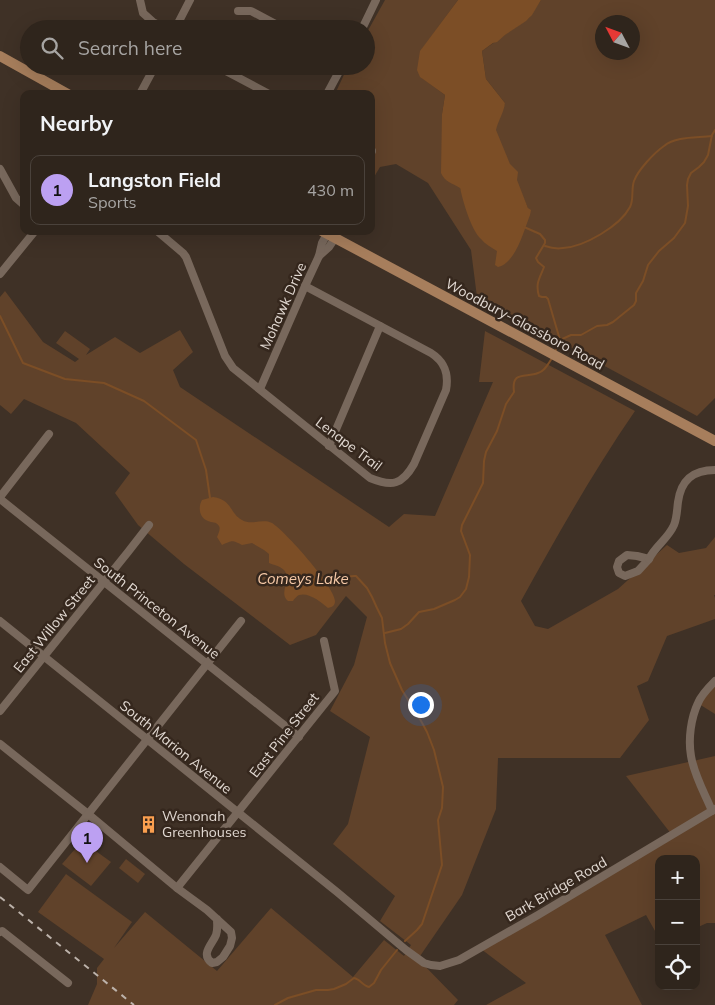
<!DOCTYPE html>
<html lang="en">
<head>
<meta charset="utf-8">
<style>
  :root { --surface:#2f251c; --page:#3b3129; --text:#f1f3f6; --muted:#a7a5a3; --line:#4a423b; --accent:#bca0f2 }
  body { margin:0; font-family:Mulish,sans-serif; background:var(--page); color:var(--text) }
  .controls { position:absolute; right:15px; bottom:15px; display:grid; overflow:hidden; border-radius:10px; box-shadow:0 5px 20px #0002 }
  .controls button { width:45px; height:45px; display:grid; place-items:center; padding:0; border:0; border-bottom:1px solid var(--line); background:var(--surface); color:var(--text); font:25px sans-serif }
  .compass { position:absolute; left:595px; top:15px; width:45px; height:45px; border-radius:50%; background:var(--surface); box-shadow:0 5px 20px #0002; rotate:311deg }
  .you { position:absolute; left:420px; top:704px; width:18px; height:18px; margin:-12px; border:4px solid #fff; border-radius:50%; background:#1a73e8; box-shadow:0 0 0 8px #1a73e833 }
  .badge { display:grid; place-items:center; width:32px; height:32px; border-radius:50%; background:var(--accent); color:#111; font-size:16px; font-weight:700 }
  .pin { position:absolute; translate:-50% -41px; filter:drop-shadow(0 1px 2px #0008) }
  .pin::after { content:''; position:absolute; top:26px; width:18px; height:15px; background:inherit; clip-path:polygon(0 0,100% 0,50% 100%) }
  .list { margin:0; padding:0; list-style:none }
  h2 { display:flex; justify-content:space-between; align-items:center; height:65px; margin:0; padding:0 20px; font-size:21px }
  h2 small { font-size:16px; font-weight:400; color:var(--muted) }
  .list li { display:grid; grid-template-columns:32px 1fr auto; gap:15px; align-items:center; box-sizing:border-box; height:70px; margin:0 10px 10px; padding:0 10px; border:1px solid var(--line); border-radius:10px }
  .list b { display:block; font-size:19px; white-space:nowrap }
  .list p { margin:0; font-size:16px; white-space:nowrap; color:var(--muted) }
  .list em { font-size:16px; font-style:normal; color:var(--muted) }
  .icon { flex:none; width:28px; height:28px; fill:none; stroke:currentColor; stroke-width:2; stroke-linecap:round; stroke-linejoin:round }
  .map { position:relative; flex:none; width:715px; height:1005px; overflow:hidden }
  .search { position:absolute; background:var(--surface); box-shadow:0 5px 20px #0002; left:20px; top:20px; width:355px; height:55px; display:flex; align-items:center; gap:12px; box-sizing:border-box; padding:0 18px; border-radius:28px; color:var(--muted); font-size:19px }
  .panel { position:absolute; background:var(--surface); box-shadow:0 5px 20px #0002; left:20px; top:90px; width:355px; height:145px; border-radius:10px }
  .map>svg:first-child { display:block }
</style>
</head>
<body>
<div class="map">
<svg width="715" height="1005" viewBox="0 0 715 1005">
  <rect width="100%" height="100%" fill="#3f3126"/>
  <!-- green -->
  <g fill="#60422a" fill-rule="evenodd">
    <path d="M385 0H458L422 49V78L445 95 442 114 460 188 476 232 530 213 495 130 505 103 486 79 482 51 529 18 541 0H715V398L697 416 477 297 471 250 428 183 396 164 380 167 371 182V94H335L348 66H366V34ZM602 22H632V52H602Z"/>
    <path d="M5 291 43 342 75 362 79 359 56 343 65 331 90 349 86 355 115 337 140 353 180 330 193 352 173 370 180 387 389 527 404 514 435 516 493 382H479L485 331 635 411C593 472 557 536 521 601L535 626 548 629 618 589 667 545 679 553 706 548 715 537V595H714L715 598V619L667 636 648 681 637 686 649 720 620 758H498L496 809 462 895 418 959 458 1000 454 1005H88L97 984V968L104 959 38 912 66 874 132 922 114 948 145 912 217 971 271 908 353 977 384 940 404 956 411 945 380 921 395 896 333 844 348 824 370 737 330 711 354 665 367 617 346 596 316 635 290 645 184 564 138 525 115 493 130 473 76 423 24 399 11 414 0 405V297Z"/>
    <path d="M715 685V714L699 704Z"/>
    <path d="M715 756V923H707L696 928V859H659V938L646 915 605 935 642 1005H486L526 983 481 949 672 835 626 776Z"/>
    <path d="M82 841 111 862 91 886 62 864Z"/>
    <path d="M126 859 145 874 138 883 119 868Z"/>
  </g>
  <!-- water -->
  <g fill="#7c4e26">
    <path d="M458 0H541L532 15 526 21 505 35 497 42 493 43 482 51 486 79 505 103C504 112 498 121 496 130L510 164 518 172 517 180 528 208 531 210 530 215C524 230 516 263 498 267L495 265 497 251C491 247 485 244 481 239 471 230 463 201 460 188 452 183 445 182 441 173L442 114 445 95 420 77 417 70 420 51Z"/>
    <path d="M213 497C233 500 229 513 242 520 252 526 262 518 272 523 284 530 335 587 335 601 335 606 332 607 328 608 321 602 309 592 299 595 297 596 294 599 293 601H288C278 593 292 580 284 570 280 566 274 565 269 563V554L264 550 252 543 242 545C232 540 233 540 222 545L217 537C218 534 221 529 219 526 216 521 212 523 208 521 199 518 198 507 202 500Z"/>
  </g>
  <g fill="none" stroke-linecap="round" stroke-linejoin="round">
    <!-- stream -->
    <g stroke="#7c4e26" stroke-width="2">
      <path d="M524 227 540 234 545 240V243L536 258 538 262 544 267C540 278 535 283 539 296L542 297H546L548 299 560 340"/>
      <path d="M545 246C551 248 557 249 563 248 584 247 620 226 630 207 634 200 631 189 634 181 638 170 654 153 664 146 676 136 697 138 712 136"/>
      <path d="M0 316 23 363 65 379 104 383 144 401 196 440 206 470 210 498"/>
      <path d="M555 352 560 340 571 335H581L597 326 607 325 613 322 634 305 636 301V293L643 281 648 265 659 251 674 238 685 223 688 206 687 185 688 179 691 173 699 167 704 162 708 155 712 135 715 130"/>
      <path d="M321 578C336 583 343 575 356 576L367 588 372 597 377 608 382 618 385 643 390 663 402 690 420 719 427 732 434 750 443 787 442 808 438 820 442 865 422 924 417 930 405 941"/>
      <path d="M385 633 401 629 408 624 419 612 434 609 455 600 460 597 466 589 469 577 470 555 461 531 462 525 483 483 484 461 486 452 497 431 506 404 514 392C511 370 526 378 538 373 545 371 548 364 552 358"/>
      <path d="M275 1005 288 998 316 990H328L334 989 346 984 354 978C360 979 363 986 369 987L374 983 381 970 397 950"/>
    </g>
    <!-- minor -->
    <g stroke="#78685c" stroke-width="8">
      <path d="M140 0 143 13 153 22 166 29"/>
      <path d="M238 11H251L285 29"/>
      <path d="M175 29 190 0"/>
      <path d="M362 29 376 0"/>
      <path d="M208 68 222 69 269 94"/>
      <path d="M140 94 155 66"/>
      <path d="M327 94 342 66"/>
      <path d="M371 151H372"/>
      <path d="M0 169 16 198 24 205"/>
      <path d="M157 231 183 253 186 257 225 356 233 368 370 478C392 487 402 485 414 464L446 390C449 374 445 362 431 353L305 286"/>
      <path d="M319 256 329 247 335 238"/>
      <path d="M0 274 35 231"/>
      <path d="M260 389 305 286 319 256 322 243 327 234"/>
      <path d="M329 446 380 326"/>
      <path d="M0 497 49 434"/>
      <path d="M0 499 299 737"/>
      <path d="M627 555 637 556 649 559 638 571 625 576 619 573 617 567 619 561Z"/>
      <path d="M649 559C655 546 668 539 674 525 677 518 677 509 678 502 681 480 693 470 715 470"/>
      <path d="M0 621 337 892 406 950 424 963 431 965 440 966 459 960 538 915 715 809"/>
      <path d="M0 711 128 552 149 525"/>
      <path d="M0 744 88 814 177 888 207 910 231 932 232 938 230 946 223 957 217 962 212 963C200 954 212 945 216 935 218 929 217 925 217 919"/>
      <path d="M712 811C705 794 694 775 691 756 688 739 691 718 698 703 701 695 709 687 715 681"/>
      <path d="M0 867 28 890 241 621"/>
      <path d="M177 888 335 691 324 641"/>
      <path d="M0 932 2 931 68 983"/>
    </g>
    <!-- major -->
    <g stroke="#a77e5c" stroke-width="10">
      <path d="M0 56 68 94"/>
      <path d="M322 231 715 441"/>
    </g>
    <!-- rail -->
    <path stroke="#bcb2aa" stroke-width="2" stroke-dasharray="6 6" stroke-linecap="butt" d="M0 897 134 1005"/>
  </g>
  <!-- icons -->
  <defs>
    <symbol id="building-bare" viewBox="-9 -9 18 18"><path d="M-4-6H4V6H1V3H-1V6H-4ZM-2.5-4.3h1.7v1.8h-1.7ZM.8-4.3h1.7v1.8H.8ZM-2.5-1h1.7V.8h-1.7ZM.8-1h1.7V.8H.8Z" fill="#fa9f4f" stroke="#35271d" stroke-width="2.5" paint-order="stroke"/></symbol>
  </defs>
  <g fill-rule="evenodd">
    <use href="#building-bare" x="136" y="812" width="25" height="25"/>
  </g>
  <g text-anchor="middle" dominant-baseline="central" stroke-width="5" stroke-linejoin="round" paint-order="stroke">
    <!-- street labels -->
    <g font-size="14" fill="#e2d9d2" stroke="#35271d">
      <text transform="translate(283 306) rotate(-66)">Mohawk Drive</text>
      <text transform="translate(525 324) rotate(28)">Woodbury-Glassboro Road</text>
      <text transform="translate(349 444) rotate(37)">Lenape Trail</text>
      <text transform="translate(157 608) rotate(38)">South Princeton Avenue</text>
      <text transform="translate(54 624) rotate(-51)">East Willow Street</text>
      <text transform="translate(284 735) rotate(-52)">East Pine Street</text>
      <text transform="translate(176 747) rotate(39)">South Marion Avenue</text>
      <text transform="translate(556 889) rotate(-30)">Bark Bridge Road</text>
    </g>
    <!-- poi labels -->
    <g font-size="14" fill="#e2d9d2" stroke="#35271d" text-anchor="start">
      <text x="162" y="816">Wenonah<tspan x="162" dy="16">Greenhouses</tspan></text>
    </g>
    <!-- water labels -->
    <g font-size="15" font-style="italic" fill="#f6c9a7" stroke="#35271d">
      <text x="303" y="578">Comeys Lake</text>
    </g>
  </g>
</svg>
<div class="controls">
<button>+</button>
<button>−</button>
<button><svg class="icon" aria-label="locate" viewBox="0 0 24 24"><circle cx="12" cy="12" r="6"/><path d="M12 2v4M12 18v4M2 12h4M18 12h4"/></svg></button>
</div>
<svg class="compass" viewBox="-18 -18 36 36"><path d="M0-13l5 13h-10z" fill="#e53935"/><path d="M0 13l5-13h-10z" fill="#a7a5a3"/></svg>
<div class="you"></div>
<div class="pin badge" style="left:87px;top:863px">1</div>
<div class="search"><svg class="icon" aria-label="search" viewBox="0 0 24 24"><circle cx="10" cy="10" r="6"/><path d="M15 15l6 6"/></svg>Search here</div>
<section class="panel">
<h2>Nearby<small></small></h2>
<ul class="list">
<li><span class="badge">1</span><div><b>Langston Field</b><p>Sports</p></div><em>430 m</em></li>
</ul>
</section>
</div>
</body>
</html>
